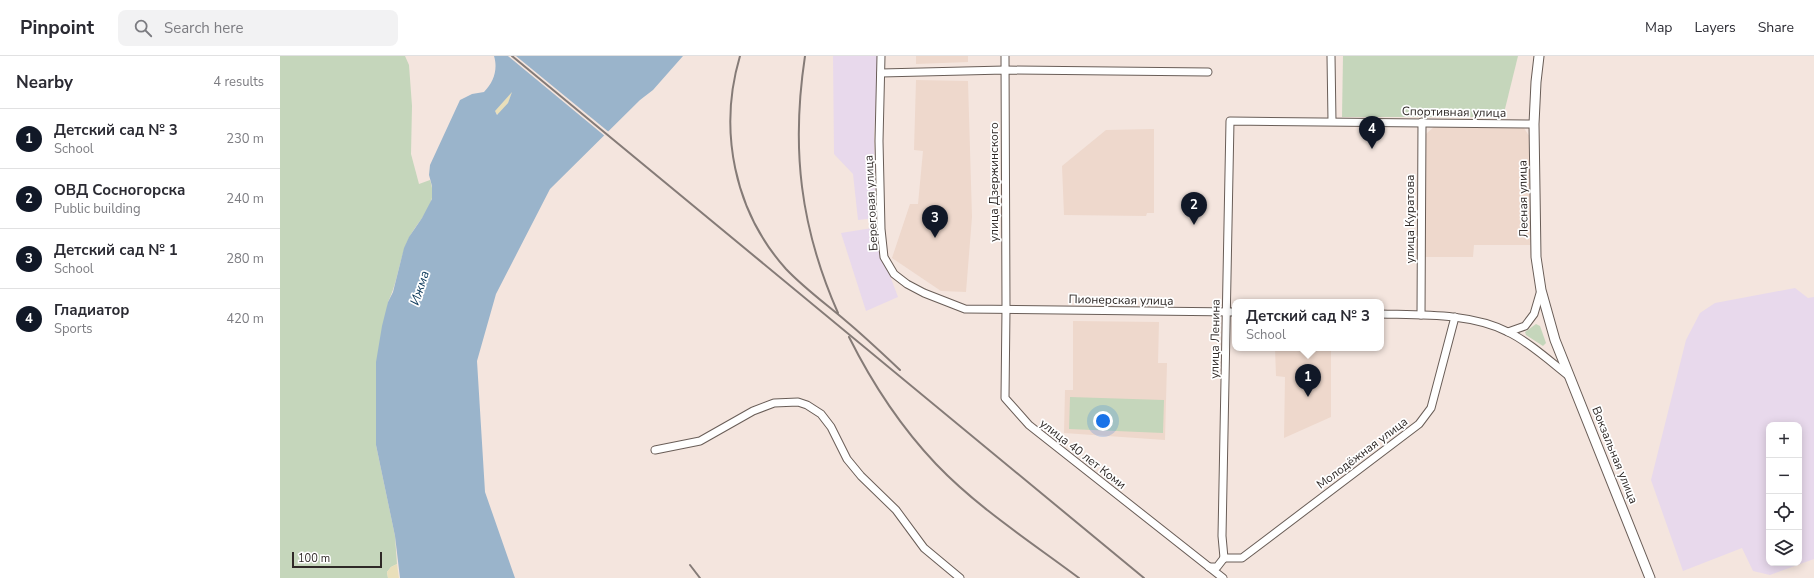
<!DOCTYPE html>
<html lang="en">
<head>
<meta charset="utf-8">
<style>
  :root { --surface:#fff; --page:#f2f2f3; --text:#2b2b33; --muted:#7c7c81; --line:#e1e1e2; --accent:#111827 }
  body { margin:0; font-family:"Nunito Sans",sans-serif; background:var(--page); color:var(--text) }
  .controls { position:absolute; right:12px; bottom:12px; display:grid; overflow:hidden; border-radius:8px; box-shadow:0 2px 10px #0003 }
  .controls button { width:36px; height:36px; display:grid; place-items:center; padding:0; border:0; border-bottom:1px solid var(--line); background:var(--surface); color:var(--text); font:20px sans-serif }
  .scale { position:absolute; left:12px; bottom:10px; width:90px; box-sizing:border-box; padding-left:4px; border:2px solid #2f2927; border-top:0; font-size:11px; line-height:14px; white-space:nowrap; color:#2f2927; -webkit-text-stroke:3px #fff; paint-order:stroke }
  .you { position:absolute; left:823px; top:365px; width:14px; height:14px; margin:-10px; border:3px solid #fff; border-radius:50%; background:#1a73e8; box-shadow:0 0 0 6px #1a73e833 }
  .badge { display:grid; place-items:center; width:26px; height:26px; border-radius:50%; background:var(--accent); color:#fff; font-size:13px; font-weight:700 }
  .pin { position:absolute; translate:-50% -33px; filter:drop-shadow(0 1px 2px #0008) }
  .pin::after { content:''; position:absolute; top:21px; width:14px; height:12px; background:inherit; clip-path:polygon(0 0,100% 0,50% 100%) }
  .popup { position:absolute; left:952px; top:243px; width:152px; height:52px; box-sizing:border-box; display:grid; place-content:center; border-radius:8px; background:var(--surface); filter:drop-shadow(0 1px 3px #0005); font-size:13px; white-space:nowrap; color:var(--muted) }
  .popup b { font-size:15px; color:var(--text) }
  .popup::after { content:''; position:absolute; left:50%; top:100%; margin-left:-8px; border:8px solid transparent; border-top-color:var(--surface) }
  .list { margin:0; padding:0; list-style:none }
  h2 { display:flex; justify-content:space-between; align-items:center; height:52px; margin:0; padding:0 16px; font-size:17px }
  h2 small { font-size:13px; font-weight:400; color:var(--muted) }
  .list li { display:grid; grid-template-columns:26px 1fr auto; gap:12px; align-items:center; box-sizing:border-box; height:60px; padding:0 16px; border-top:1px solid var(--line) }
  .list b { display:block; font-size:15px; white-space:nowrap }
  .list p { margin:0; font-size:13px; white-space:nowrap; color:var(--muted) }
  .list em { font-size:13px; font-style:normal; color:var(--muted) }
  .icon { flex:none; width:22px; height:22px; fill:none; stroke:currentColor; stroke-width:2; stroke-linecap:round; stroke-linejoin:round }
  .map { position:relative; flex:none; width:1534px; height:522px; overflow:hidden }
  header { display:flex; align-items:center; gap:24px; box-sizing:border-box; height:56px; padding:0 20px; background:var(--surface); border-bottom:1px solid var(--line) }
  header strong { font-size:19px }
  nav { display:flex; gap:22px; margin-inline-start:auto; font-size:14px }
  .search { width:280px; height:36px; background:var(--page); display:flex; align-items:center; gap:10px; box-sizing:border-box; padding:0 14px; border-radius:8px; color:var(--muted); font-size:15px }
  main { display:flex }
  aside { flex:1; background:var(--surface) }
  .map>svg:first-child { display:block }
</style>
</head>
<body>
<header>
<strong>Pinpoint</strong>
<div class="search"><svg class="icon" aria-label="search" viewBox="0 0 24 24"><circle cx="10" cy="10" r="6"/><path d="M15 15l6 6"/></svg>Search here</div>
<nav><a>Map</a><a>Layers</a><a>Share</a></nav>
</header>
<main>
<aside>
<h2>Nearby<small>4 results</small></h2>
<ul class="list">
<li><span class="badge">1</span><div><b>Детский сад № 3</b><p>School</p></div><em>230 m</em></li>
<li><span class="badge">2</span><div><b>ОВД Сосногорска</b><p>Public building</p></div><em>240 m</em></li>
<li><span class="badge">3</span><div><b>Детский сад № 1</b><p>School</p></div><em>280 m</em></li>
<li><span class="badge">4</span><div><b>Гладиатор</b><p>Sports</p></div><em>420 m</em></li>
</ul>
</aside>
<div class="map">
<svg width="1534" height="522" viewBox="0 0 1534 522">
  <rect width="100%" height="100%" fill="#f4e5de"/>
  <!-- built -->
  <g fill="#eed8cc">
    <path d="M636 0H688V6L636 8Z"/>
    <path d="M636 24 688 25 692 161 686 236 661 235 612 202 630 148H638L643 95 634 94Z"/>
    <path d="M1155 70 1244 72 1251 83 1250 189H1194L1193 201H1144L1146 78Z"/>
    <path d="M874 73V157H867L866 160 784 159 782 110 826 74Z"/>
    <path d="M793 265 879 266 878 307H887L885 384 784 377 785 334H793Z"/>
    <path d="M995 292H1051V361L1004 382 1005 321 996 320Z"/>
  </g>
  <!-- industrial -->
  <g fill="#e8d9ec" fill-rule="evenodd">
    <path d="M553 0H598L594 80 596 162 578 164 573 118 554 98Z"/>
    <path d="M592 172 618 241 586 255 561 177Z"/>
    <path d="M1515 232 1528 242 1534 241V503L1490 519 1473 515 1462 492 1403 515 1371 424 1406 284 1420 257 1435 247ZM1489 369H1519V507H1489Z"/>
  </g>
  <!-- green -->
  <g fill="#c5d6bb">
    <path d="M0 0H125L129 9 132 50 131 98 139 128 150 124C152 129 153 136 152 142 149 157 135 169 129 182 119 202 118 226 108 246L96 389 115 480 117 508 111 511 107 516 108 522H0Z"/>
    <path d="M1063 0H1238L1223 61H1062Z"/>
    <path d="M1256 268 1260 270 1266 287 1263 290 1246 279 1245 276Z"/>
    <path d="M790 341 884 344 883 377 789 373Z"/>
  </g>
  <!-- sand -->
  <g fill="#e9dfba">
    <path d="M233 34 228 47 218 59 214 55Z"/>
    <path d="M117 508 119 522H108L107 516 111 511Z"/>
  </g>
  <!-- water -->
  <path fill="#9ab4cb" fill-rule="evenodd" d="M214 0H403L373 34 360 44 270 133 216 238 197 305 205 436 235 522H120L115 480 96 389V306L102 270 108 246 113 236 124 192 129 181 142 162 152 143V130L149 119 150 109 180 44 192 38 204 36C214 26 218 13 214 0ZM232 36 228 47 217 59 215 55Z"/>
  <!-- pier -->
  <path fill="#f4e5de" d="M228 0H236L330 77 326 81Z"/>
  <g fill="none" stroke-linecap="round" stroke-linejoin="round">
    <defs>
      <g id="minor">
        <path d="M601 0 599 85 601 173 604 201 614 218 627 228 644 237 685 253 955 256"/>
        <path d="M725 0 726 253 725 342 749 369 943 522"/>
        <path d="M1051 0 1052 65"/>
        <path d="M601 17 725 14 928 16"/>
        <path d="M1101 258C1141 259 1191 257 1228 276 1248 285 1272 307 1290 321"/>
        <path d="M1141 259 1142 66"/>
        <path d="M1228 276 1245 270 1254 258 1261 234"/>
        <path d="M375 394 420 385 473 355 494 347 518 346 527 349 541 358 551 371 567 403 581 420 616 454 644 492 680 522"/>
        <path d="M944 502 942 480 950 65 1254 68"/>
        <path d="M944 502H962L1139 368 1151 352 1175 261"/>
        <path d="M929 511H937L944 502"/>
      </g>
      <path id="secondary" d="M1259 0 1256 26 1254 68 1256 201 1261 234 1275 284 1370 522"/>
    </defs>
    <!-- minor casing -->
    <use href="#minor" stroke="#695d57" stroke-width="9"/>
    <!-- secondary casing -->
    <use href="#secondary" stroke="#695d57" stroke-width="11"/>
    <!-- minor -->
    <use href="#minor" stroke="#fff" stroke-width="7"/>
    <!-- secondary -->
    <use href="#secondary" stroke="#fff" stroke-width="9"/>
    <!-- rail -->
    <g stroke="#857b77" stroke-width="2">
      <path d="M232 0 864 522"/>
      <path d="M460 0C438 74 454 155 506 213 524 232 546 248 566 265 584 280 602 297 620 314"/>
      <path d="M525 0C511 92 520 171 558 257"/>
      <path d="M569 281C592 327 620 370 656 408 698 452 751 486 799 522"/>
      <path d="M410 509 420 522"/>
    </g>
  </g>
  <g text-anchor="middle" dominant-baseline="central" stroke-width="3.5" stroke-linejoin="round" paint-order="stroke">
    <!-- street labels -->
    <g font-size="12" fill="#2f2927" stroke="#fff">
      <text transform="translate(1174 56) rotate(1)">Спортивная улица</text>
      <text transform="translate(714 126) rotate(-90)">улица Дзержинского</text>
      <text transform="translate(1243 143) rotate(-91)">Лесная улица</text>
      <text transform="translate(591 147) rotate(-93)">Береговая улица</text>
      <text transform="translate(1130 163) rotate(-90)">улица Куратова</text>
      <text transform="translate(841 244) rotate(1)">Пионерская улица</text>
      <text transform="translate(935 283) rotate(-89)">улица Ленина</text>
      <text transform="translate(1082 397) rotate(-37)">Молодёжная улица</text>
      <text transform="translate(803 398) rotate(38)">улица 40 лет Коми</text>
      <text transform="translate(1335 399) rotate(68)">Вокзальная улица</text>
    </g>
    <!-- water labels -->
    <g font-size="13" font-style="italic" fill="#0e3a5b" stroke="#fff">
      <text transform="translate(140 232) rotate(-72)">Ижма</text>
    </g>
  </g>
</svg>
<div class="controls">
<button>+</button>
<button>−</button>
<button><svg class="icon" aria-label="locate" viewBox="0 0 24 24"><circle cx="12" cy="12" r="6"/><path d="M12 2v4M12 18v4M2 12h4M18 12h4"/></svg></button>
<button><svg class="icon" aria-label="layers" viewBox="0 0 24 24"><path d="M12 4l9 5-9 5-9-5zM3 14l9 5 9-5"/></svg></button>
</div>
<div class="scale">100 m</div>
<div class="you"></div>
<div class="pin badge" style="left:1028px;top:341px">1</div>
<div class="popup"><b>Детский сад № 3</b>School</div>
<div class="pin badge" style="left:914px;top:169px">2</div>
<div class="pin badge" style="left:655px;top:182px">3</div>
<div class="pin badge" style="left:1092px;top:93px">4</div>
</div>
</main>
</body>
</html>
